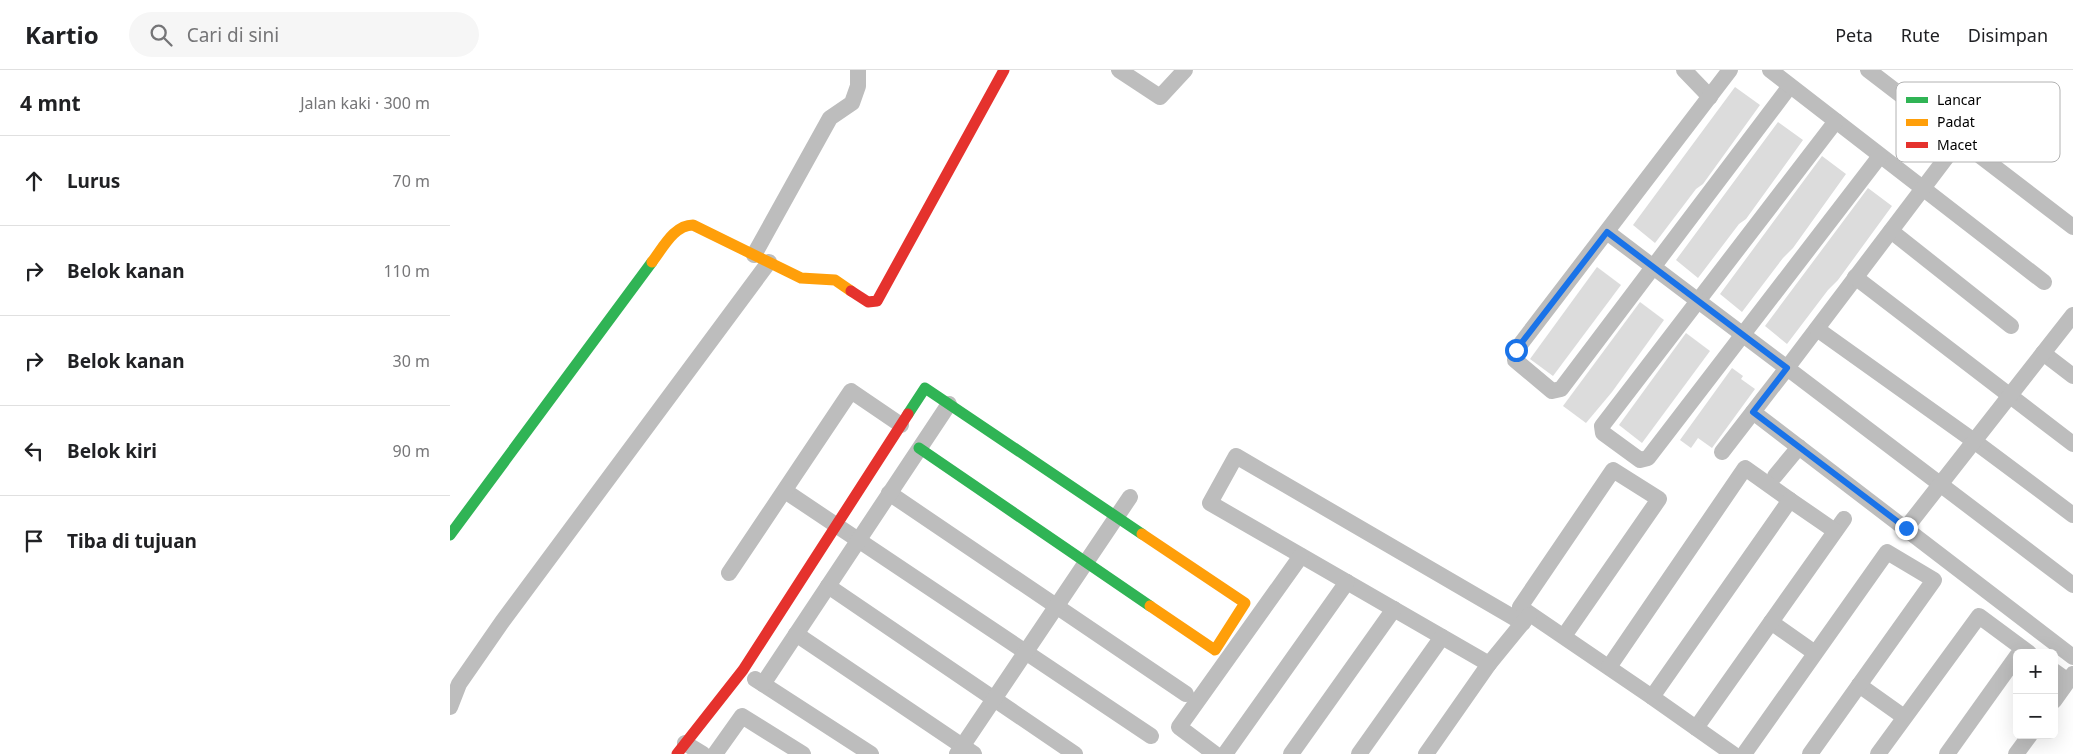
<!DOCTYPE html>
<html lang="id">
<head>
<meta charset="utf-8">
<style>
  :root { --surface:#fff; --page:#f6f6f6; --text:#202124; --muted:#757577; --line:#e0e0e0 }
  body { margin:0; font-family:"Noto Sans",sans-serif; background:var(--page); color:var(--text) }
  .controls { position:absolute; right:15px; bottom:15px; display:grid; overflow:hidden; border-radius:8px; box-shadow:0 5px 20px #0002 }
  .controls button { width:45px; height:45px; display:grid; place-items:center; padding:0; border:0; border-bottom:1px solid var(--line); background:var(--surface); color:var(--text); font:25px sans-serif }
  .stop { position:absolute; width:15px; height:15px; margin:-11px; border:4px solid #1a73e8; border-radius:50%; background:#fff }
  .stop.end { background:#1a73e8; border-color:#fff; box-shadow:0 1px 5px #0008 }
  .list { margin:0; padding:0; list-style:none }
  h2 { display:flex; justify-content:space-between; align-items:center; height:65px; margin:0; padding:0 20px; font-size:21px }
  h2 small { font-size:16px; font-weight:400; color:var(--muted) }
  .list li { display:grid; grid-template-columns:32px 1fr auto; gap:15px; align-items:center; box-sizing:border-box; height:90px; padding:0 20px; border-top:1px solid var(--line) }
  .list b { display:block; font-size:19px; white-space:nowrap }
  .list em { font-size:16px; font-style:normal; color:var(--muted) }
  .icon { flex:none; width:28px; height:28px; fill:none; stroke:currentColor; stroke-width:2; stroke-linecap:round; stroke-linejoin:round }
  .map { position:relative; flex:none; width:1623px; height:684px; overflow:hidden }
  header { display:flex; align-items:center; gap:30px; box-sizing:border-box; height:70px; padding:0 25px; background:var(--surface); border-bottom:1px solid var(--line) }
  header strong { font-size:24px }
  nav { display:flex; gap:28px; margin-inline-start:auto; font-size:18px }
  .search { width:350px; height:45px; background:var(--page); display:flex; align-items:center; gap:12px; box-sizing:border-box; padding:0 18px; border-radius:28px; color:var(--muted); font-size:19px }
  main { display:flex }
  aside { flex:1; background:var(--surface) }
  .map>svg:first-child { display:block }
</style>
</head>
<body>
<header>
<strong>Kartio</strong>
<div class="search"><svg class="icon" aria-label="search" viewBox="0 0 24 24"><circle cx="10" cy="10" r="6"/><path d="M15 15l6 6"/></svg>Cari di sini</div>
<nav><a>Peta</a><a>Rute</a><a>Disimpan</a></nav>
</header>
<main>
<aside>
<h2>4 mnt<small>Jalan kaki · 300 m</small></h2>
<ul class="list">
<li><svg class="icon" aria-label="ahead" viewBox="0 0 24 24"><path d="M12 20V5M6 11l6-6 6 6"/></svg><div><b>Lurus</b></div><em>70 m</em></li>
<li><svg class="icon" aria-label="right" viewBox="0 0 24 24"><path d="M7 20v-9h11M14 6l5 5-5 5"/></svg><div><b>Belok kanan</b></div><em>110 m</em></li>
<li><svg class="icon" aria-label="right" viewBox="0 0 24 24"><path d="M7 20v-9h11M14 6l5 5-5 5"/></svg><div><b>Belok kanan</b></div><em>30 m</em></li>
<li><svg class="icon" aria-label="left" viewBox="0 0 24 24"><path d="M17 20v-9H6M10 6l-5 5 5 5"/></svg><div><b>Belok kiri</b></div><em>90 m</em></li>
<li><svg class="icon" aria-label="arrive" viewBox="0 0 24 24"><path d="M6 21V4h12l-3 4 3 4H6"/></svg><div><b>Tiba di tujuan</b></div></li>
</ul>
</aside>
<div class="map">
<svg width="1623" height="684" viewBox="0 0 1623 684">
  <rect width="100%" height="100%" fill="#fff"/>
  <!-- building -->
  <g fill="#dcdcdc">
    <path d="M1285 17 1310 35 1253 114 1246 119 1205 173 1183 155Z"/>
    <path d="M1328 52 1353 70 1296 149 1289 154 1248 208 1226 190Z"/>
    <path d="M1372 86 1396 104 1343 178 1333 188 1292 242 1270 224Z"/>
    <path d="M1418 118 1442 136 1388 210 1378 220 1337 274 1315 256Z"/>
    <path d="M1147 197 1171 215 1103 306 1080 289Z"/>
    <path d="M1190 232 1214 250 1162 322 1136 353 1113 336Z"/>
    <path d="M1236 263 1260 281 1192 373 1169 355Z"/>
    <path d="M1282 298 1293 306 1291 309 1305 319 1262 378 1248 368 1241 378 1230 370Z"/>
  </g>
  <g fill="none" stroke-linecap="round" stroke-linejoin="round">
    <!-- street -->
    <g stroke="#bdbdbd" stroke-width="16">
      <path d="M669 0 710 27 735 0"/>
      <path d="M1234 0 1260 27"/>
      <path d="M1280 0 1066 280 1065 290 1102 321 1111 319 1340 16"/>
      <path d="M1320 0 1594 212"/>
      <path d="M1418 0 1623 157"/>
      <path d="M1386 51 1152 356 1153 363 1190 390 1198 388 1430 86"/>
      <path d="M1441 161 1561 256"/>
      <path d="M1157 162 1337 298 1527 47"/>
      <path d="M304 185 380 48 402 33 408 16V0"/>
      <path d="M1405 207 1623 374"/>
      <path d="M1367 259 1524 371 1623 445"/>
      <path d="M1593 283 1623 306"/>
      <path d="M1303 342 1623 587"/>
      <path d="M1272 382 1337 298 1623 515"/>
      <path d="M1325 406 1349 377"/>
      <path d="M335 421 701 666"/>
      <path d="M439 423 736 624"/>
      <path d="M1456 458 1623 245"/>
      <path d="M279 503 401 321 451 355"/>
      <path d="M378 516 625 684"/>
      <path d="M1321 552 1365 583"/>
      <path d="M346 564 524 684"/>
      <path d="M1114 566 1209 429 1163 400 1070 537 1202 627"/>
      <path d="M1039 594 760 433 786 386 1073 553"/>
      <path d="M1159 597 1295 398 1340 430"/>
      <path d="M1604 601 1618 611"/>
      <path d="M305 609 421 684"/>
      <path d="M313 614 499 334"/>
      <path d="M1409 615 1454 647"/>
      <path d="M1604 631 1623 604"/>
      <path d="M0 637 9 614 52 552 319 192"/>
      <path d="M1246 658 1394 449"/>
      <path d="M235 673 253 684"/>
      <path d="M265 684 292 646 353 684"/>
      <path d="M507 684 680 427"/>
      <path d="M765 684 729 657 851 486"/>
      <path d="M775 684 897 512"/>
      <path d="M841 684 944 539"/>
      <path d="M909 684 992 567"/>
      <path d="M976 684 1039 594 1079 545"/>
      <path d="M1283 684 1202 627 1340 430 1385 461"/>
      <path d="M1294 684 1437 482 1484 510 1360 684"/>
      <path d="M1428 684 1529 546 1579 583"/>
      <path d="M1497 684 1567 586"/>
      <path d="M1566 684 1580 665"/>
    </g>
    <!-- fast -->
    <g stroke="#30b455" stroke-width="11">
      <path d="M458 344 475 318 692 464"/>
      <path d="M469 378 700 536"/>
      <path d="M0 465 202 192"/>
    </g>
    <!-- slow -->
    <g stroke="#ff9f0a" stroke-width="11">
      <path d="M202 192C213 178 224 155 243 155L351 208 385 210 401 221"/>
      <path d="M692 464 795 533 765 580 700 536"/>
    </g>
    <!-- jam -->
    <g stroke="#e5322d" stroke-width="11">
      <path d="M401 221 418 232 427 231 554 0"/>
      <path d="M227 684 293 600 458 344"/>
    </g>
  </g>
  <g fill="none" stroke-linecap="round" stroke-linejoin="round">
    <!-- route -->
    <path stroke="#1a73e8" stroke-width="6" d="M1066 280 1157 162 1337 298 1303 342 1456 458"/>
  </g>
  <!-- legend -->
  <rect x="1446" y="12" width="164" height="80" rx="8" fill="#fff" stroke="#b2b2b2" stroke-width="1"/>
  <rect x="1456" y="27" width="22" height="6" fill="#30b455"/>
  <rect x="1456" y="49" width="22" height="7" fill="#ff9f0a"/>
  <rect x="1456" y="72" width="22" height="6" fill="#e5322d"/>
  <g font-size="14" fill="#000">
    <text x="1487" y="35">Lancar</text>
    <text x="1487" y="57">Padat</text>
    <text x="1487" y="80">Macet</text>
  </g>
</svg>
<div class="controls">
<button>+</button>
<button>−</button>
</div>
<div class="stop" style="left:1066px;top:280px"></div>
<div class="stop end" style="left:1456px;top:458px"></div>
</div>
</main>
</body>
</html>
